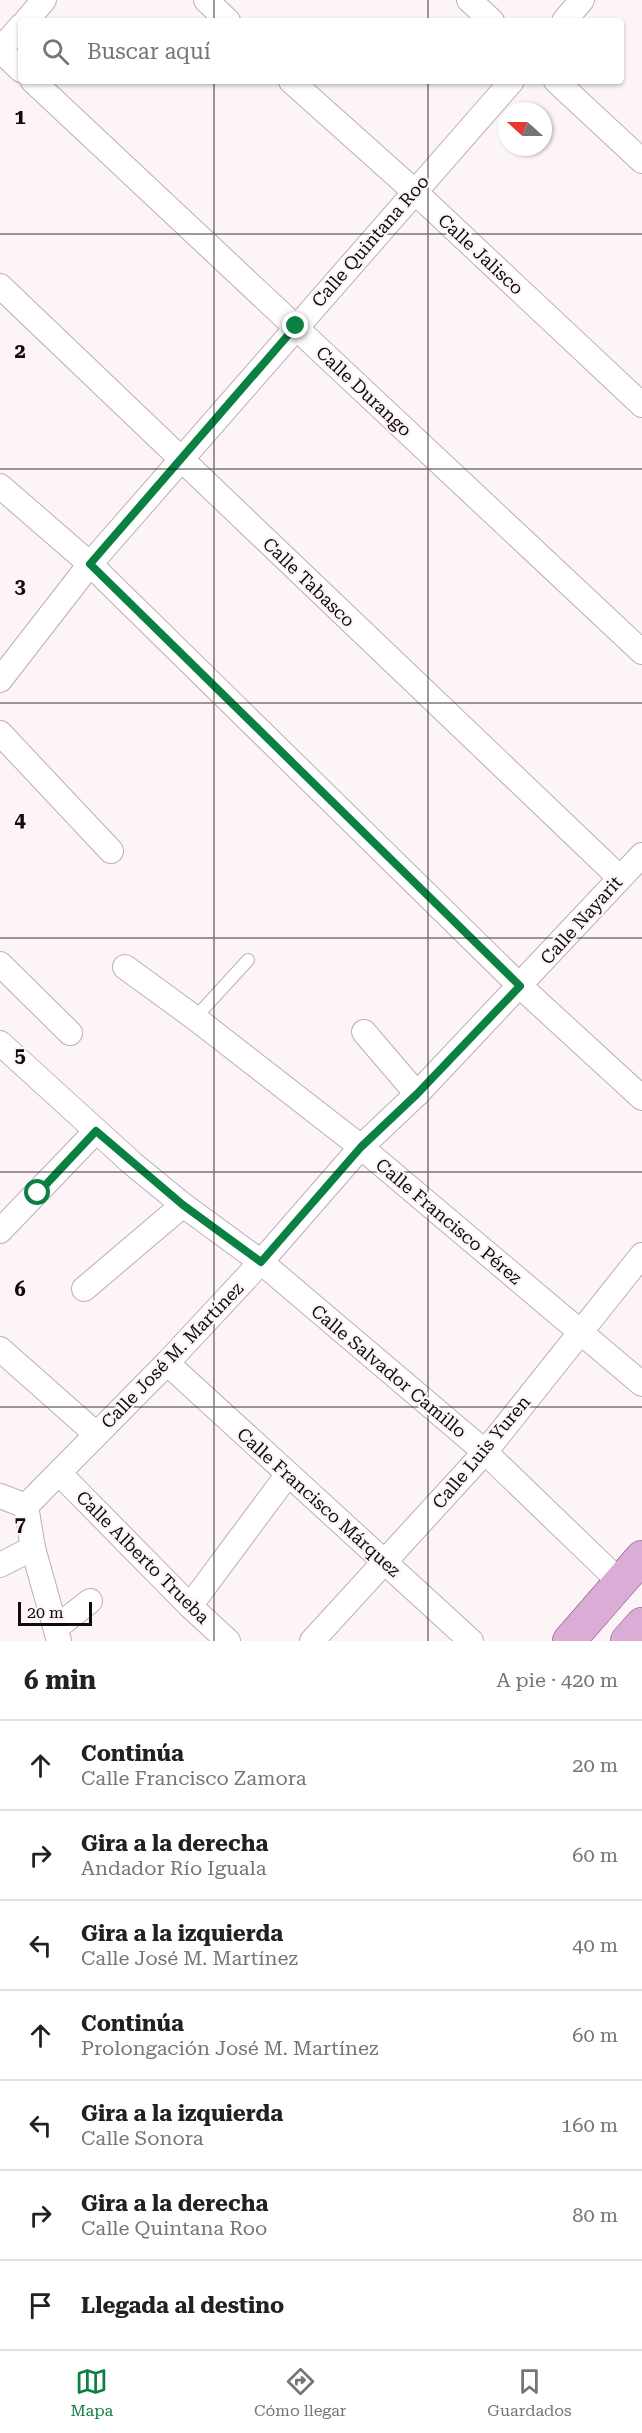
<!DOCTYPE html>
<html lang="es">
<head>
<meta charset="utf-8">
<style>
  :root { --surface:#fff; --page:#f6f6f6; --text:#202124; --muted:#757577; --line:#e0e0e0; --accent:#0b8043 }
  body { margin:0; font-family:"Roboto Serif",serif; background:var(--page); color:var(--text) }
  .compass { position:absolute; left:498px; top:102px; width:54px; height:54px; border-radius:50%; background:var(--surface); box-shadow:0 2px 4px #0004; rotate:291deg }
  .scale { position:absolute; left:18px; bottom:15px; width:74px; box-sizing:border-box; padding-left:6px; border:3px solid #100b0d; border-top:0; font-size:16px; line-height:21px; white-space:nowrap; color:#100b0d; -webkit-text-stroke:4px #fdf4f7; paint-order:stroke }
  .stop { position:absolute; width:18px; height:18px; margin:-14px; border:4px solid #0b8043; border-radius:50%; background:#fff }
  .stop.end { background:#0b8043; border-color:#fff; box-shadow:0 2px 6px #0008 }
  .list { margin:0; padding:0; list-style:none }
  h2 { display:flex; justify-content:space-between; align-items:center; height:78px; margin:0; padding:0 24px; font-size:26px }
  h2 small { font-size:20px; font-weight:400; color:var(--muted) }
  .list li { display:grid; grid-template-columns:39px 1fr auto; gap:18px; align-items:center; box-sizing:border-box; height:90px; padding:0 24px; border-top:2px solid var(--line) }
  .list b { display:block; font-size:22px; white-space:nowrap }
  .list p { margin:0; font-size:20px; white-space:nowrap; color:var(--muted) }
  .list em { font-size:20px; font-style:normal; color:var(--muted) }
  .icon { flex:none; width:33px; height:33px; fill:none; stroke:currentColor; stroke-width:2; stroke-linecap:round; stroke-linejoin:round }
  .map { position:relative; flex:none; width:642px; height:1641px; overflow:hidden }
  .search { position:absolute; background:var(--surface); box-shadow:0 2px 4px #0004; left:18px; right:18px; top:18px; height:66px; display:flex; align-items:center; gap:15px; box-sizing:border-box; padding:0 21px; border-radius:6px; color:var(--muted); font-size:22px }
  .sheet { height:708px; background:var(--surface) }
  nav { display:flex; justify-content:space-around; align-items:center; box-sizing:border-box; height:84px; border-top:2px solid var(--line); background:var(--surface); font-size:16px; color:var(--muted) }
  nav a { display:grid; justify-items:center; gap:3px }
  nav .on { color:var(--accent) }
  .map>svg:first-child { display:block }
</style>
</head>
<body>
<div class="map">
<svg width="642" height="1641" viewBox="0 0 642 1641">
  <rect width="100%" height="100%" fill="#fdf4f7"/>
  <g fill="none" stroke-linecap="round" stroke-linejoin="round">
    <defs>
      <path id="lane" d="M195 1018 248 960"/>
      <g id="street">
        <path d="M206 0 228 21"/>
        <path d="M469 0 492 21"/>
        <path d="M26 21 44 0"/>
        <path d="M564 21 582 0"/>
        <path d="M0 50 21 26"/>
        <path d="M0 50 21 70"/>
        <path d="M33 81 642 652"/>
        <path d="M291 81 414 191 642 405"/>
        <path d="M556 81 642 161"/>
        <path d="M0 286 619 877"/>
        <path d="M0 486 90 564 520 986 642 1098"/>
        <path d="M0 680 90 564 512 81"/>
        <path d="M0 733 111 851"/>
        <path d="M0 964 70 1033"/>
        <path d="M125 967 195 1018 361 1147 642 1384"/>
        <path d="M364 1032 417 1094"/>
        <path d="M0 1043 133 1164 183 1205 261 1262 485 1452 620 1582"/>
        <path d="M0 1231 96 1131"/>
        <path d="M84 1289 183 1205"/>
        <path d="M0 1349 96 1434"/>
        <path d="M167 1363 471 1641"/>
        <path d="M59 1473 190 1606 228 1641"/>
        <path d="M0 1496 26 1506"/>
        <path d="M26 1506 167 1363 261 1262 361 1147 417 1094 642 855"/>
        <path d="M26 1506 33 1548 59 1641"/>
        <path d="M0 1565 33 1548"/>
        <path d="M190 1606 288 1474"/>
        <path d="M57 1627 90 1601"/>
        <path d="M312 1641 485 1452 642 1255"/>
      </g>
      <g id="primary">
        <path d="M569 1641 642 1557"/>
        <path d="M627 1641 642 1624"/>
      </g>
    </defs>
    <!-- lane casing -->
    <use href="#lane" stroke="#bdaeb5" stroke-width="14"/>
    <!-- street casing -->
    <use href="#street" stroke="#bdaeb5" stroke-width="26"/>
    <!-- primary casing -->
    <use href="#primary" stroke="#84507d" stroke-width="34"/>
    <!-- lane -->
    <use href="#lane" stroke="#fff" stroke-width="12"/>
    <!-- street -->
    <use href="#street" stroke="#fff" stroke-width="24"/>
    <!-- primary -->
    <use href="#primary" stroke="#daacd6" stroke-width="33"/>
  </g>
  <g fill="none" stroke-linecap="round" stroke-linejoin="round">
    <!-- route -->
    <path stroke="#0b8043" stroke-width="8" d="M38 1193 96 1131 183 1205 261 1262 361 1147 417 1094 520 986 90 564 296 326"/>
  </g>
  <!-- grid -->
  <path fill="none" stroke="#100b0d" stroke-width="1.5" stroke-opacity="0.55" d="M214 0V21M428 0V21M214 81V1641M428 81V1641M0 234H642M0 469H642M0 703H642M0 938H642M0 1172H642M0 1407H642"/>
  <g text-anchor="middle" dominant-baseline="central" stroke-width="4.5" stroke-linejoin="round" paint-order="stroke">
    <!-- street labels -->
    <g font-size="18" fill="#100b0d" stroke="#fdf4f7">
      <text transform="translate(370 241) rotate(-49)">Calle Quintana Roo</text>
      <text transform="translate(481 254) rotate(43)">Calle Jalisco</text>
      <text transform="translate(364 391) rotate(43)">Calle Durango</text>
      <text transform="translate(309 582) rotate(44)">Calle Tabasco</text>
      <text transform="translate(581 920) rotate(-48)">Calle Nayarit</text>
      <text transform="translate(449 1221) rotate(40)">Calle Francisco Pérez</text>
      <text transform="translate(172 1355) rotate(-46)">Calle José M. Martínez</text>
      <text transform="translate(389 1371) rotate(40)">Calle Salvador Camillo</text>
      <text transform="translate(481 1452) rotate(-50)">Calle Luis Yuren</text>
      <text transform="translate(319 1502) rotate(42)">Calle Francisco Márquez</text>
      <text transform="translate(143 1557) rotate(45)">Calle Alberto Trueba</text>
    </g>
  </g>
  <g font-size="20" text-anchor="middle" font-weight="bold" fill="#100b0d" stroke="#fdf4f7" stroke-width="4.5" stroke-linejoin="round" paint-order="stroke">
    <text x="20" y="124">1</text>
    <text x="20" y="358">2</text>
    <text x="20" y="593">3</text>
    <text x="20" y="827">4</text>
    <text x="20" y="1062">5</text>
    <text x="20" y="1296">6</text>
    <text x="20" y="1531">7</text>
  </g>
</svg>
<svg class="compass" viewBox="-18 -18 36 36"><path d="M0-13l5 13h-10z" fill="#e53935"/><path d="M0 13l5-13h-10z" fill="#757577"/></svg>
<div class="scale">20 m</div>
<div class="stop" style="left:38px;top:1193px"></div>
<div class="stop end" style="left:296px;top:326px"></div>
<div class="search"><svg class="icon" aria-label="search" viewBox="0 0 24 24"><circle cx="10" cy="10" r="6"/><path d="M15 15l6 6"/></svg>Buscar aquí</div>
</div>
<section class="sheet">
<h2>6 min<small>A pie · 420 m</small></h2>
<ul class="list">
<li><svg class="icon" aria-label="ahead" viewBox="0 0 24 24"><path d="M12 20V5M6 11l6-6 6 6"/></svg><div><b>Continúa</b><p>Calle Francisco Zamora</p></div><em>20 m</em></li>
<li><svg class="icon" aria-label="right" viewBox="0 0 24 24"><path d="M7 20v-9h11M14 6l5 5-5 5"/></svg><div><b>Gira a la derecha</b><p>Andador Río Iguala</p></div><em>60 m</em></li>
<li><svg class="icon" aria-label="left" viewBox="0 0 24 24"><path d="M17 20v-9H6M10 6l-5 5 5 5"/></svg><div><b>Gira a la izquierda</b><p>Calle José M. Martínez</p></div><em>40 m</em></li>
<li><svg class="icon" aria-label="ahead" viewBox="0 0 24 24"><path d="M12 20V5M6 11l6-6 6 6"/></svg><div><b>Continúa</b><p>Prolongación José M. Martínez</p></div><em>60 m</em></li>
<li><svg class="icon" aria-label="left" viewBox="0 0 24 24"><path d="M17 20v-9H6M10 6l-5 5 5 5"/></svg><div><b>Gira a la izquierda</b><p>Calle Sonora</p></div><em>160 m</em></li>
<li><svg class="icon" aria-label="right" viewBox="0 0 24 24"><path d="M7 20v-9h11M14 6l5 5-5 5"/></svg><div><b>Gira a la derecha</b><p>Calle Quintana Roo</p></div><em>80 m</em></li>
<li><svg class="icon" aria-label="arrive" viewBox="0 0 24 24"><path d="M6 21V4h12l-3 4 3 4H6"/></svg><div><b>Llegada al destino</b></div></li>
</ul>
</section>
<nav>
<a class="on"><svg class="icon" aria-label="map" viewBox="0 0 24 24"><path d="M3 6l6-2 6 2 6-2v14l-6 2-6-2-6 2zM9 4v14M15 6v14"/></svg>Mapa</a>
<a><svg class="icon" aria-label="directions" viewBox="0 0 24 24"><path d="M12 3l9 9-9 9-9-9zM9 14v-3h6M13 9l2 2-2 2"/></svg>Cómo llegar</a>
<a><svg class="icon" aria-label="saved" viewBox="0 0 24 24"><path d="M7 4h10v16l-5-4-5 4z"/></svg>Guardados</a>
</nav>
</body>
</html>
